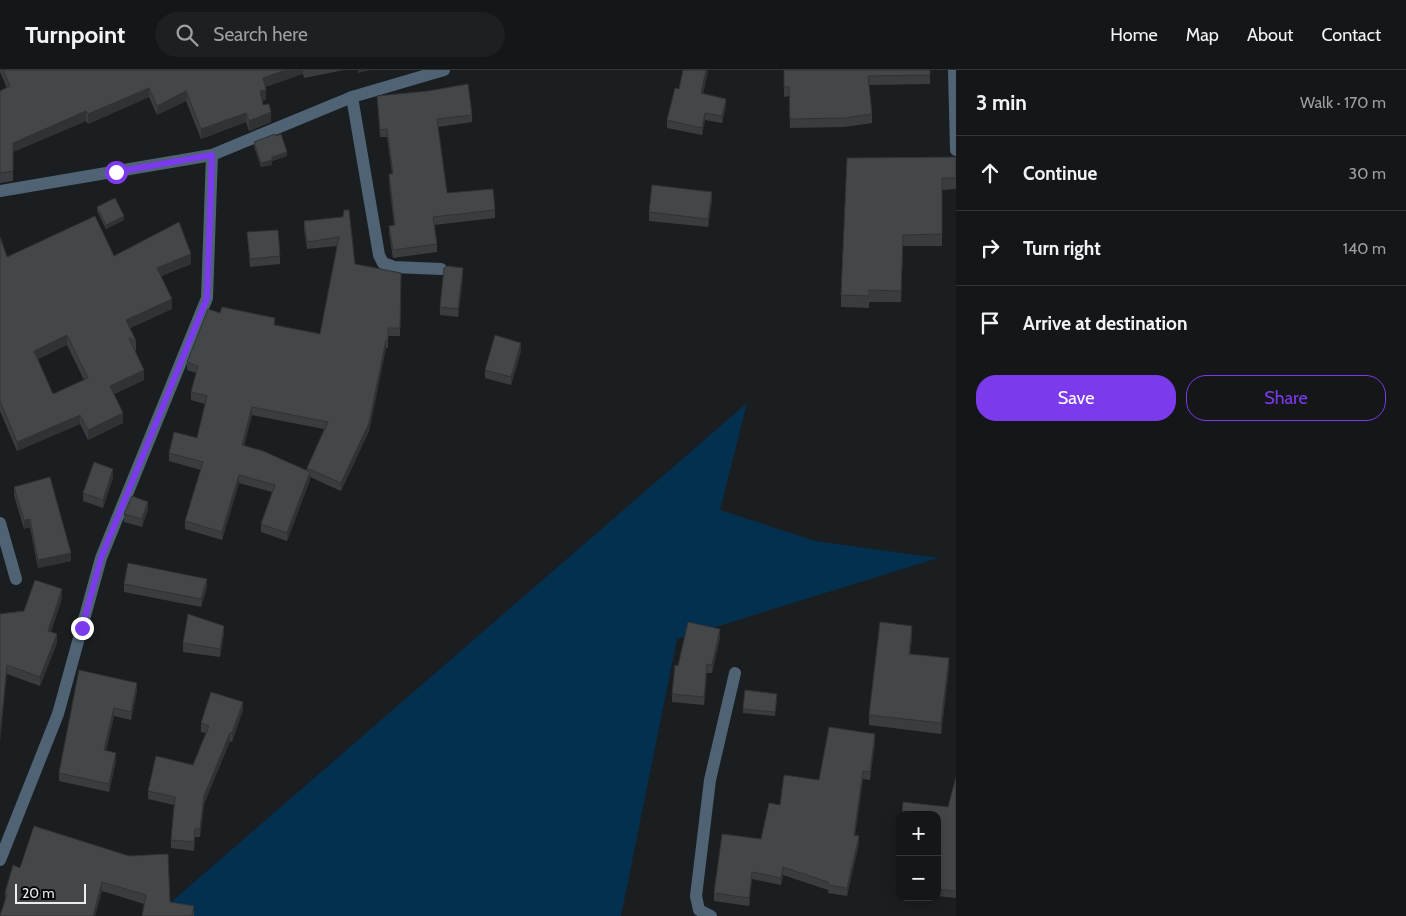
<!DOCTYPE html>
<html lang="en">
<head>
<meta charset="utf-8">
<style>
  :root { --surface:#141618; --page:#1d1f21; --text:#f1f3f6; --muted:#9d9fa2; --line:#333537; --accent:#7c3aed }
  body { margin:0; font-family:Cabin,sans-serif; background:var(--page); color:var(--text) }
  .controls { position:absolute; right:15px; bottom:15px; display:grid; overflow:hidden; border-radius:10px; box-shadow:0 2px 12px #0003 }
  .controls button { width:45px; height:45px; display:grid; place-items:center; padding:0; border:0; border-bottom:1px solid var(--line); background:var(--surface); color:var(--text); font:25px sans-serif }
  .scale { position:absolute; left:15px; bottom:12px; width:71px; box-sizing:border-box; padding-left:5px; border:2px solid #eaeced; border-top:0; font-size:14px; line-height:18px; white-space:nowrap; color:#eaeced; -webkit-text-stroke:4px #070809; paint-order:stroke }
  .stop { position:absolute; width:15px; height:15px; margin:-11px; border:4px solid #7c3aed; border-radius:50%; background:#fff }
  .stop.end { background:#7c3aed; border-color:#fff; box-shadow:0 1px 5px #0008 }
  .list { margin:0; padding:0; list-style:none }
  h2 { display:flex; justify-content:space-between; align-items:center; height:65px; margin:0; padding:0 20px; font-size:21px }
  h2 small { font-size:16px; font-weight:400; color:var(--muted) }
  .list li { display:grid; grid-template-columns:32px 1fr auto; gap:15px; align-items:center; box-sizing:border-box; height:75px; padding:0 20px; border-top:1px solid var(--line) }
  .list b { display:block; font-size:19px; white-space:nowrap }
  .list em { font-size:16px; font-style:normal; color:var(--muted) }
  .actions { display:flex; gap:10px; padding:15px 20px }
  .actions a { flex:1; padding:11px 0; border:1px solid var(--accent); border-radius:20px; text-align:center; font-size:18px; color:var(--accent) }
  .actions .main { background:var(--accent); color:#fff }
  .icon { flex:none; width:28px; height:28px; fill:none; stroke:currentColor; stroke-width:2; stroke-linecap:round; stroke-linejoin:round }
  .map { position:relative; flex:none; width:956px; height:846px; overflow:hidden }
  header { display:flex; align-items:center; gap:30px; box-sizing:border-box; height:70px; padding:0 25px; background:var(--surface); border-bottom:1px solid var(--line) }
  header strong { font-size:24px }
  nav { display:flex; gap:28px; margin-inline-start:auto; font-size:18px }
  .search { width:350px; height:45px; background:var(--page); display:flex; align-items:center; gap:12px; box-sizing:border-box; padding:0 18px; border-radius:28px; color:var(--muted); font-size:19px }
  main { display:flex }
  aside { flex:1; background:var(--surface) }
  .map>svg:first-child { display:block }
</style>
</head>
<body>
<header>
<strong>Turnpoint</strong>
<div class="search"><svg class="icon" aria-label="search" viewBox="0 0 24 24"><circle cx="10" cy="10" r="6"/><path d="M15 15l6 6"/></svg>Search here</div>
<nav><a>Home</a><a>Map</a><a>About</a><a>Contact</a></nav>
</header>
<main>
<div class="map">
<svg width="956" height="846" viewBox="0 0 956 846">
  <rect width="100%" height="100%" fill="#1b1e20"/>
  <!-- green -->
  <path fill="#03304e" d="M747 333 720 440 815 471 938 488 677 569 621 846H155Z"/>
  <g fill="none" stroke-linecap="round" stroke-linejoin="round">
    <!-- minor -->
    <g stroke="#4f6374" stroke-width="12">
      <path d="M954 0 956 80"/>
      <path d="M352 27 379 185 383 193 394 197 441 199"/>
      <path d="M0 121 212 85 352 27 444 0"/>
      <path d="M0 453 16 509"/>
      <path d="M0 790 58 644 101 488 207 228 212 85"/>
      <path d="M711 846 699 840 696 826 710 710 735 603"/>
    </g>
  </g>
  <!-- wall -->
  <g fill="#3a3d40" fill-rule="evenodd">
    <path d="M0 0H344L304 8 303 4 265 17 266 30 262 31 263 35 271 52 249 61 246 52 201 69 186 31 157 45 149 27 88 54 86 51 13 82V111L0 113V21L7 18 0 2Z"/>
    <path d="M708 0 703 24 726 36 722 53 705 50 702 65 667 58V50L679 19Z"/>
    <path d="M784 0H930V14L869 15 872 44V53L844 57 790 58 789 26 784 27Z"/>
    <path d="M377 26 472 45V52L438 57 447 123 495 140V148L434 155 437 174V182L393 188 389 163V156L394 155 389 112V104H392L387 67H380Z"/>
    <path d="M276 66 287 86 272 91V95L261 97 254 76V72Z"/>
    <path d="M956 87V119L942 120V176H903L901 232H869V238L841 237V225Z"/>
    <path d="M712 130 708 157 649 151V142Z"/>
    <path d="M97 137 124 150 106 159 97 141Z"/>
    <path d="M343 147 355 194 401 203 400 266H388V278H386L369 361 341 421 310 407V410L287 471 261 462V454L272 422 239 413 222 470 185 459V451L201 400 169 391V383L197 368 205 334 191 330V322L196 303 187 300V292L220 243 320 264 337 176 307 179 304 159V151ZM252 345 324 359 307 398V400L244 376Z"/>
    <path d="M247 162 280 186V194L250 197Z"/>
    <path d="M0 167 7 187 114 186 191 194 161 206 172 239 130 258 136 271V281L135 280 144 310 114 324 123 353 88 370 80 354 17 381 0 341ZM67 275 84 310 53 324 38 289Z"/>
    <path d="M463 206 458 247 440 245V237Z"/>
    <path d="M521 281 511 315 485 308V300Z"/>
    <path d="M113 407 103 438 83 431V423Z"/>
    <path d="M14 417 71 491 38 498 30 457 24 459 14 425Z"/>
    <path d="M148 440 142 457 124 452V444Z"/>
    <path d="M124 514 207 517 201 537 124 522Z"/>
    <path d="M62 528 51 562 57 573 40 616 7 604 0 544 24 541Z"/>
    <path d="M224 564 220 587 183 582V573Z"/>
    <path d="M912 566 910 584 949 598 941 664 869 655V645Z"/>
    <path d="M720 567 712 603H707L704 635 672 632V624L678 596Z"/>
    <path d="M79 600 137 621 131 650 114 646 106 681 116 691 109 722 59 711V703Z"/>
    <path d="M777 628 775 646 743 643V639Z"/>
    <path d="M243 640 232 672 230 671 204 734 200 767H195L194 781 171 778V770L174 735 148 729V721L193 695 206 663 201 662V653Z"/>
    <path d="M875 671 870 710 863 709 855 765 859 773 847 826 828 823V820L783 805 781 815 752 809 749 836 714 831V823L761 769 780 735 819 710Z"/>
    <path d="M956 707V828L937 826V745L948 737Z"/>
    <path d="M34 756 170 832 194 836V846H142L144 834 102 821 95 846H0L5 832V823L20 798Z"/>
    <path d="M900 784V822H896V815Z"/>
  </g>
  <!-- shaded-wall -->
  <g fill="#303234">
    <path d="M286 0H303V4L263 17V8Z"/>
    <path d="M358 0H371L358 3Z"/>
    <path d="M706 0H708V2L701 31V23Z"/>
    <path d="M149 18V27L88 54V44Z"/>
    <path d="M266 20V30L260 31V21Z"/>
    <path d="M186 21V31L157 45V36Z"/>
    <path d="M726 29V36L722 53V46Z"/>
    <path d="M86 41V51L13 82V73Z"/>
    <path d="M271 42V52L249 61V51Z"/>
    <path d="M246 43V52L201 69V59Z"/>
    <path d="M705 43V50L702 65V58Z"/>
    <path d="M287 82V86L272 91V95L261 97V93L272 87Z"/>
    <path d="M712 122V130L708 157V149Z"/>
    <path d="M124 146V150L106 159V155Z"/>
    <path d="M191 184V194L157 208V198Z"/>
    <path d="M463 198V206L458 247V239Z"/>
    <path d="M172 229V239L126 260V250Z"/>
    <path d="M67 265V275L34 290V281Z"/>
    <path d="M386 270V278L369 361 341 421V413Z"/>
    <path d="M521 273V281L511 315V307Z"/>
    <path d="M144 300V310L110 326V316Z"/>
    <path d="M252 337V345L242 383V375Z"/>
    <path d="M123 343V353L88 370V360Z"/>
    <path d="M80 345V354L17 381V372Z"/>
    <path d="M113 399V407L103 438V430Z"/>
    <path d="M310 402V410L287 471V463Z"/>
    <path d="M239 405V413L222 470V462Z"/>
    <path d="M148 432V440L142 457V449Z"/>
    <path d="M30 449V457L24 459V450Z"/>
    <path d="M71 483V491L38 498V490Z"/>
    <path d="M207 509V517L201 537V529Z"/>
    <path d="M62 519V528L48 570V561Z"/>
    <path d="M224 556V564L220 587V579Z"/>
    <path d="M912 556V566L909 594V584Z"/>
    <path d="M720 559V567L712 603V595Z"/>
    <path d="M57 564V573L40 616V607Z"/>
    <path d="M949 588V598L941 664V653Z"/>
    <path d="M707 594V603L704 635V627Z"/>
    <path d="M7 595V604L0 673V664Z"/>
    <path d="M137 613V621L131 650V642Z"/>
    <path d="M243 632V640L232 672V663Z"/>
    <path d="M114 638V646L104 689V680Z"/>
    <path d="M230 663V671L204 734 200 767V759L204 726Z"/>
    <path d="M875 664V671L870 710V702Z"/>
    <path d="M116 683V691L109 722V714Z"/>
    <path d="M863 701V709L854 772V765Z"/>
    <path d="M859 766V773L847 826V818Z"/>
    <path d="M783 797V805L781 815V808Z"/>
    <path d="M752 802V809L749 836V828Z"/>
    <path d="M102 812V821L95 846H93Z"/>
  </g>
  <!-- building -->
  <g fill="#44474a" stroke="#303234" fill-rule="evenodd">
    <path d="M3 0H286L263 8 266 20 260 21 263 35 269 34 271 42 249 51 246 43 201 59 186 21 157 36 149 18 88 44 86 41 13 73V101L0 103V21L10 16Z"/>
    <path d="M683 0H706L701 23 726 29 722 46 705 43 702 58 667 50 675 18 679 19Z"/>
    <path d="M784 0H930V5L868 6 872 44 844 48 790 49 789 17H784Z"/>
    <path d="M468 14 472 45 437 49 447 123 493 119 495 140 433 147 437 174 393 180 389 156 395 155 389 104H393L387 59 380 60 377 26 428 21Z"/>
    <path d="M275 64 276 66 281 64 287 82 272 87V90L261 93 254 72Z"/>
    <path d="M956 87V108H942V164L903 165 901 221 869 220V226L841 225 847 88Z"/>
    <path d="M652 115 712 122 708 149 649 142Z"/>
    <path d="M115 128 124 146 106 155 97 137Z"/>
    <path d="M344 140H349L355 194 401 203 400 258H388V270H386L369 353 341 413 307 398 328 352 252 337 242 375 263 381 310 402 287 463 261 454 275 415 239 405 222 462 185 451 203 392 169 383 174 362 197 368 207 326 191 322 198 296 187 292 208 239 220 243 222 237 275 248 274 255 320 264 339 167 307 172 304 151 343 147Z"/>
    <path d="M95 146 114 186 179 152 191 184 157 198 172 229 126 250 136 271 129 268 144 300 110 316 123 343 88 360 80 345 17 372 0 331V167L7 187ZM67 265 88 308 53 324 34 281Z"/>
    <path d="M278 160 280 186 250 189 247 162Z"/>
    <path d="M447 196 463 198 458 239 440 237 444 198Z"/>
    <path d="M495 265 521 273 511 307 485 300Z"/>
    <path d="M94 392 113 399 103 430 83 423Z"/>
    <path d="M50 407 71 483 38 490 30 449 24 450 14 417Z"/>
    <path d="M132 426 148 432 142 449 124 444Z"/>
    <path d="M128 493 207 509 201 529 124 514Z"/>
    <path d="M35 510 62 519 48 561 57 564 40 607 7 595 0 664V544L24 541Z"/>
    <path d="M188 544 224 556 220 579 183 573Z"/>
    <path d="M688 552 720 559 712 595 707 594 704 627 672 624 675 595 678 596Z"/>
    <path d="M880 552 912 556 909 584 949 588 941 653 869 645Z"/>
    <path d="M79 600 137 613 131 642 114 638 104 680 116 683 109 714 59 703Z"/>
    <path d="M745 620 777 624 775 642 743 639Z"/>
    <path d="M211 622 243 632 232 663H230L204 726 200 759H195L194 772 171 770 175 727 148 721 156 686 193 695 209 656 201 653Z"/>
    <path d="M829 657 875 664 870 702 863 701 854 765 859 766 847 818 828 815V812L783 797 781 808 752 802 749 828 714 823 722 764 761 769 769 733 780 735 784 705 819 710Z"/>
    <path d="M956 707V821L937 819V745H902L903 732 948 737Z"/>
    <path d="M34 756 129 786 168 784 170 832 194 836 192 846H142L146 825 102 812 93 846H0L7 824 5 823 13 795 20 798Z"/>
    <path d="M900 784V815H896Z"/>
  </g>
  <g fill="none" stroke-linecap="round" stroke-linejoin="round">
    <!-- route -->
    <path stroke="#7c3aed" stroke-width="6" d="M82 558 101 488 207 228 212 85 116 102"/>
  </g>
</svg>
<div class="controls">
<button>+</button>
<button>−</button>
</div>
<div class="scale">20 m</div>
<div class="stop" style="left:116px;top:102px"></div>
<div class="stop end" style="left:82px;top:558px"></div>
</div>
<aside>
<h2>3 min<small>Walk · 170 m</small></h2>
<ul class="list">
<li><svg class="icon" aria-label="ahead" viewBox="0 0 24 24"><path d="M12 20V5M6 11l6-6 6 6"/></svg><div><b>Continue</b></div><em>30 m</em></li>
<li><svg class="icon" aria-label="right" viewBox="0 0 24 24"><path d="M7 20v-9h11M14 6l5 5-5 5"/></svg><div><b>Turn right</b></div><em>140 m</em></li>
<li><svg class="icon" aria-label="arrive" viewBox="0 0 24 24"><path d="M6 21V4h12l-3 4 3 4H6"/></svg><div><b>Arrive at destination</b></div></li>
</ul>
<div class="actions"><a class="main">Save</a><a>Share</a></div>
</aside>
</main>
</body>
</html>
